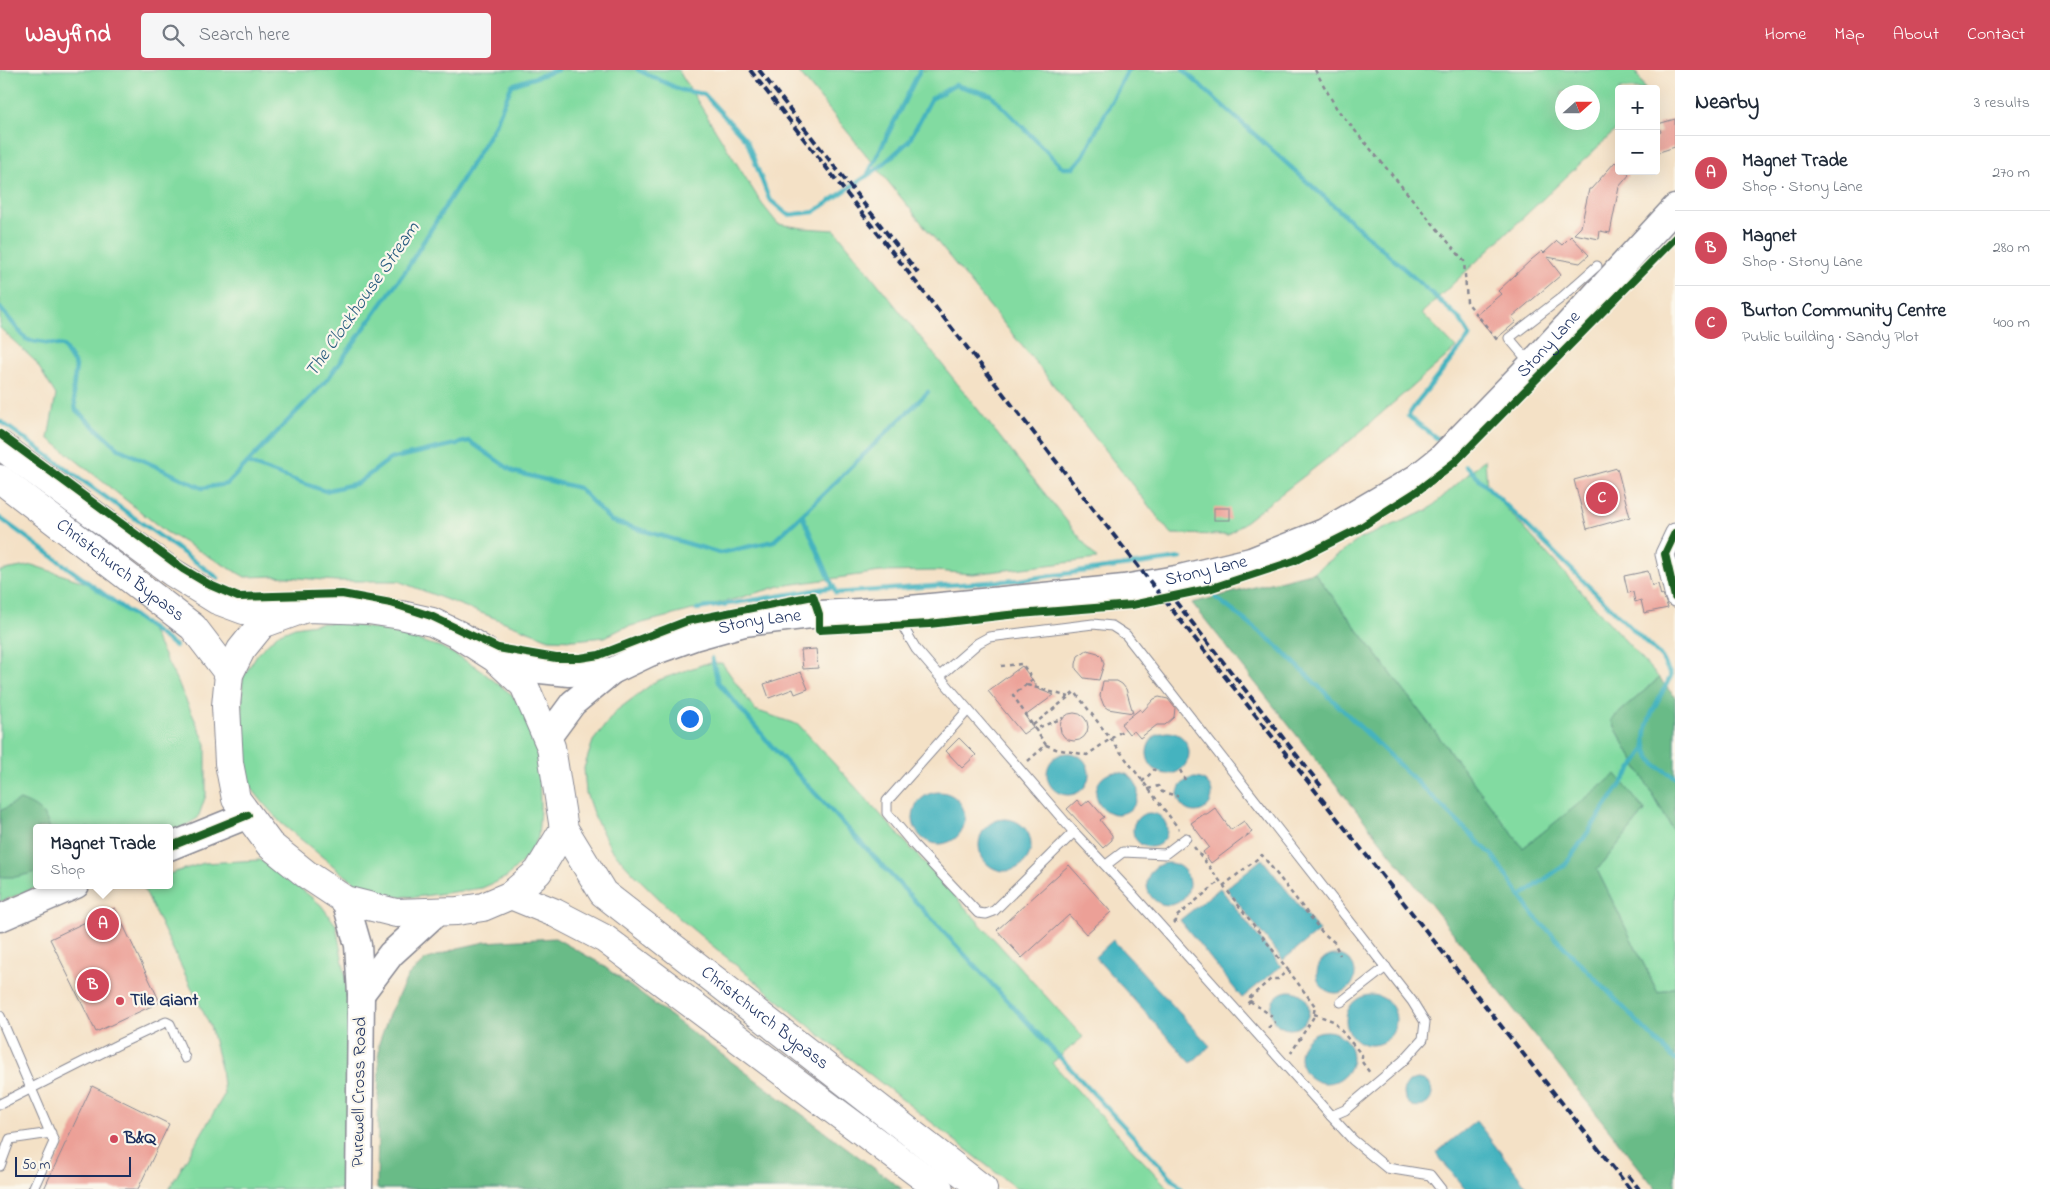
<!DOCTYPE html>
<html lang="en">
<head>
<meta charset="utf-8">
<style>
  :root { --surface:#fff; --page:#f6f6f7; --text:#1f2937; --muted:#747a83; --line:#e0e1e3; --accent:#d1495b }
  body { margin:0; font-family:"Indie Flower",sans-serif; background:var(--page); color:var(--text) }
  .controls { position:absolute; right:15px; top:15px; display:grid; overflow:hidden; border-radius:5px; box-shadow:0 5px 20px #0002 }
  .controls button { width:45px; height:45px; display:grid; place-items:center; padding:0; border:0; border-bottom:1px solid var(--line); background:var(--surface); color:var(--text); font:25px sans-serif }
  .compass { position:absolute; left:1555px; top:15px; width:45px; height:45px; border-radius:50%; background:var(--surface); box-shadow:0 5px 20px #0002; rotate:69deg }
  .scale { position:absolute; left:15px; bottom:12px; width:116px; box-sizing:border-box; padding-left:5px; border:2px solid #1b2f5e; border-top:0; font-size:14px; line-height:18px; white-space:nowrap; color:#1b2f5e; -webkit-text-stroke:4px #fbf7ec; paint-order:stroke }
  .you { position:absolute; left:689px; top:648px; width:18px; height:18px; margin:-12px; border:4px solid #fff; border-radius:50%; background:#1a73e8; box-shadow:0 0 0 8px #1a73e833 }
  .badge { display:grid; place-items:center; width:32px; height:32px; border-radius:50%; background:var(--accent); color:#fff; font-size:16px; font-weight:700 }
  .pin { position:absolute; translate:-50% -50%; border:2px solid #fff; box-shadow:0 1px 5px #0006 }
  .popup { position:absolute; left:33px; top:754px; width:140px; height:65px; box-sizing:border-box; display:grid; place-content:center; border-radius:5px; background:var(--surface); filter:drop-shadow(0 1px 4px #0005); font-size:16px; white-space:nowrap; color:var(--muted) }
  .popup b { font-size:19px; color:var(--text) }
  .popup::after { content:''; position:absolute; left:50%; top:100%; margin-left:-10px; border:10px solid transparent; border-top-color:var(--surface) }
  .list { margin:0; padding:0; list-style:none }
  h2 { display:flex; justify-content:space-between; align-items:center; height:65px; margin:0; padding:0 20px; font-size:21px }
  h2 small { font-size:16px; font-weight:400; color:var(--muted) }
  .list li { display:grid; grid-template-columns:32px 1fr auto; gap:15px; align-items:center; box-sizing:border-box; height:75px; padding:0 20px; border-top:1px solid var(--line) }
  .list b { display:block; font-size:19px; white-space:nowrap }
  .list p { margin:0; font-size:16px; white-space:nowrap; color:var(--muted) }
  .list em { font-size:16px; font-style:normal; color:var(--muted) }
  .icon { flex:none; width:28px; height:28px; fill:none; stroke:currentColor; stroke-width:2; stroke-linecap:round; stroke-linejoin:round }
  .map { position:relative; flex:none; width:1675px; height:1119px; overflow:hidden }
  header { display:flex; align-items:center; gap:30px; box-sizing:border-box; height:70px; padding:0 25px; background:var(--accent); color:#fff }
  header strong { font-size:24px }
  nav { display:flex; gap:28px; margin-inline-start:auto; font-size:18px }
  .search { width:350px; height:45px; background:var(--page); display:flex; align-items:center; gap:12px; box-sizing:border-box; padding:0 18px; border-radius:5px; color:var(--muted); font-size:19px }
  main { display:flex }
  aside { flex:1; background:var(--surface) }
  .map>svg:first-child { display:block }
</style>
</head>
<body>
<header>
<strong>Wayfind</strong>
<div class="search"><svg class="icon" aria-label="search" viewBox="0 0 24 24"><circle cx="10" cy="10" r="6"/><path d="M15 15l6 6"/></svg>Search here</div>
<nav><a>Home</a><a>Map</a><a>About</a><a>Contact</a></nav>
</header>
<main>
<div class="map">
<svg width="1675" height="1119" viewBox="0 0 1675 1119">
  <rect width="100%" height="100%" fill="#fbf7ec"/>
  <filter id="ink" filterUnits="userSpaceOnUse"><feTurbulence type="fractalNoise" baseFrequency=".02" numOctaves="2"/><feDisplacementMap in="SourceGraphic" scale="10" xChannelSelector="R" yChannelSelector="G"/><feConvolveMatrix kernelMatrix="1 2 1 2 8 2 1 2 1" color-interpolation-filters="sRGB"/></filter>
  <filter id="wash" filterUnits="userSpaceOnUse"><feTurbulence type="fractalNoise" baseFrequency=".0096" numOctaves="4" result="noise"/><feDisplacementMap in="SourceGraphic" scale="20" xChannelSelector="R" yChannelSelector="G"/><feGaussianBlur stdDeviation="1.12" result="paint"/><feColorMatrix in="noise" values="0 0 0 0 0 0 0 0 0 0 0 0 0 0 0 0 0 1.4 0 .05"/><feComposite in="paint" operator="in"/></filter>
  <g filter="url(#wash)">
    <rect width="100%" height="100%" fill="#f4e1c6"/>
    <!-- green -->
    <g fill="#82dba1" stroke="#4e8580" fill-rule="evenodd">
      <path d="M0 0H678L762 134 778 154 803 158 835 160 1097 489 973 504 935 501 880 502 780 516 739 528 623 558 605 567 574 570 549 569 398 511H336L275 506 245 507 166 462 48 368 56 325 35 291 0 258Z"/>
      <path d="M797 0H1635L1645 19H1619V57L1422 243 1456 278 1352 369 1228 465 1171 464 1040 298ZM1562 22H1592V52H1562Z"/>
      <path d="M1485 389 1487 417 1659 608 1611 650 1675 764V917L1658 923 1597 800 1645 741 1616 705 1523 778 1314 502 1360 469 1428 440Z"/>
      <path d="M32 495 93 515 150 558 178 613 206 674V725L198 748 169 765V758H37V815H42L0 832V501Z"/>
      <path d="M321 553H342L381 560 441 577 475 596 511 624 531 649 539 672 540 739 538 768 528 786 507 807 482 818 416 827 391 826 365 819 342 803 281 753 265 735 253 720 245 701 241 651 243 607 258 583 278 564 295 557Z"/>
      <path d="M722 593 755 640 799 655 1083 967 1052 993 1169 1119H1017L826 970 678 847 634 804 611 779 594 746 586 723 584 698 593 671 616 641 656 611 704 594Z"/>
      <path d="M260 790 294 813 321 835 336 855 349 925 347 1119H169L224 1025 221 998 210 956 142 815H169V804L204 793Z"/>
    </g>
    <!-- forest -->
    <g fill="#69bb87" stroke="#427572">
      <path d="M1314 502 1523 778 1616 704 1645 741 1597 800 1658 923 1675 917V1119H1656L1192 533Z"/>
      <path d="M1659 608 1675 627V764L1611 650Z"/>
      <path d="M20 730C36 736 44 741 50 758H37V802L16 807H0V741Z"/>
      <path d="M555 868 598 892 902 1119H377L379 973 390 942 408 906 425 890 458 878 485 872Z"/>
    </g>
    <!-- water -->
    <g fill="#44b3bf" stroke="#30718e">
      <circle cx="1168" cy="683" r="21"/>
      <circle cx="1068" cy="704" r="21"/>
      <circle cx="1117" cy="723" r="21"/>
      <circle cx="1195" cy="725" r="17"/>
      <circle cx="939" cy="748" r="26"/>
      <circle cx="1150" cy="760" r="17"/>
      <circle cx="1005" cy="775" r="26"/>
      <path d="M1262 789 1319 861 1283 890 1226 818Z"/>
      <circle cx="1168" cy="814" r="21"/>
      <path d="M1220 818 1281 896 1242 928 1180 850Z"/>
      <path d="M1113 870 1210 976 1191 993 1095 887Z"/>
      <circle cx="1336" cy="904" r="19"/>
      <circle cx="1290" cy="940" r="19"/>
      <circle cx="1371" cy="950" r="25"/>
      <circle cx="1326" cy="987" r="26"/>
      <circle cx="1418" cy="1023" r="14"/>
      <path d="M1476 1051 1529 1119H1465L1436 1083Z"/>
    </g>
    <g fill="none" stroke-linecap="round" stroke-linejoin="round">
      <!-- stream -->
      <g stroke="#44b3bf" stroke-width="4.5">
        <path d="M638 0 681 20 704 24 747 71 769 129 788 145 814 142 880 97 909 71 931 29 955 15 991 25 1063 98H1073L1083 86 1128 0"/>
        <path d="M1183 0 1460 249 1470 266 1418 331 1408 346 1443 373"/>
        <path d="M868 104 920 0"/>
        <path d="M0 238 27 270 63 276 76 296 73 320 76 340 119 379 202 418 227 414 327 310 406 200 493 59 512 15 557 0"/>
        <path d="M0 351 218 508"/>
        <path d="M247 393 325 421 358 413 390 389 469 371 514 402 579 418 611 451 720 483 774 471 802 445 836 523 1019 510 1181 488"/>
        <path d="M1466 396 1662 588 1671 606C1659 630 1632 666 1653 692 1657 698 1668 702 1675 707"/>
        <path d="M802 445 928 322"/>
        <path d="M0 448 175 576"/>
        <path d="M1215 527 1275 574 1493 786 1534 846 1675 990"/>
        <path d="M697 539 834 517"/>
        <path d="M712 588 718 612 775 680 1182 1119"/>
        <path d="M1520 827 1566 794 1646 678"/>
      </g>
    </g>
    <g id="blocks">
      <!-- building -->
      <g fill="#eca097">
        <path d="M1675 49V77L1656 83V64L1661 62 1658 54Z"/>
        <path d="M1615 92 1619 96V101H1625L1629 105 1619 117 1610 163 1600 161 1599 169 1574 164 1581 157 1589 119H1591Z"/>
        <path d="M1571 166 1589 185 1580 193 1547 187 1561 205 1512 247 1516 252 1496 269 1476 245 1501 224 1498 221 1531 190 1542 181 1544 183 1557 171 1562 175Z"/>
        <path d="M1617 398 1630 447 1587 459 1574 410Z"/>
        <rect x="1214" y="438" width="16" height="12"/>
        <path d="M1648 501 1652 516 1658 514 1661 526 1663 525 1668 538 1644 543 1641 530 1635 532 1633 522 1628 523 1624 506Z"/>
        <path d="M816 579 818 598 803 599 801 580Z"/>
        <path d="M1087 580 1098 583 1102 587 1104 594 1099 610 1084 608 1076 599V594L1078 586Z"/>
        <path d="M1022 596 1040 620 1054 625 1025 646 1033 657 1023 664 988 621Z"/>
        <path d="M801 602 808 619 795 624 793 619 769 628 764 614Z"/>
        <path d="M1103 611H1117L1122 614 1126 619 1133 643 1108 639 1104 636 1100 626Z"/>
        <path d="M1159 627 1168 629 1175 638 1174 647 1165 655H1157L1140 668 1134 661 1129 664 1121 654 1140 639 1142 642 1154 629Z"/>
        <circle cx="1074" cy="657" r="14"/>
        <path d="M959 668 976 685 962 698 946 681Z"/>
        <path d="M1077 730 1082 736 1089 730 1104 747 1100 750 1112 765V770L1103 778 1067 739Z"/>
        <path d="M1215 738 1231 760 1244 751 1252 762 1211 793 1203 782 1209 777 1191 753 1204 744H1207Z"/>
        <path d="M1069 795 1111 842 1086 864 1069 845 1022 888 997 860Z"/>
        <path d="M115 838 160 932 96 962 50 869Z"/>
        <path d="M92 1016 169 1054 138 1119H44Z"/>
      </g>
    </g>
  </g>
  <g filter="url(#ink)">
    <use href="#blocks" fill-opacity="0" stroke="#888892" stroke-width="1"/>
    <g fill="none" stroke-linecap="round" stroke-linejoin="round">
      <defs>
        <g id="lane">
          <path d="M1530 293 1509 268 1561 228 1597 196"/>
          <path d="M900 542 902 555 916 579 964 635 1072 760 1133 825 1331 1046 1345 1040 1403 991 1423 969 1425 952 1412 931 1126 565 1112 556 1093 554 989 567 978 573 940 606"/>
          <path d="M968 640 887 731V743L913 774 978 843 986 844 994 841 1074 762"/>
          <path d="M1106 795 1123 782 1165 784 1186 768"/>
          <path d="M1341 932 1386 897"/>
          <path d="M0 946 54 1072 33 1119"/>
          <path d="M0 1034 119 974 166 952 170 954 185 988"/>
          <path d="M1331 1046 1353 1070 1387 1098 1430 1105 1441 1119"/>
          <path d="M0 1096 10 1069 51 1063"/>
        </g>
        <path id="street" d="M1675 463 1665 484 1675 527"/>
        <g id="secondary">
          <path d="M495 588 522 598 569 603 612 601"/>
          <path id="s1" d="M548 667 573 633 612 601 650 583 694 567 744 553 819 544 900 540 1124 518 1176 509 1251 491 1324 462 1416 408 1440 389 1531 295 1675 138"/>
          <path d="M169 777 248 745"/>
          <path d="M345 830 358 875 361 924 359 1119"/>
          <path d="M0 848 76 815"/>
          <path d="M361 924 391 884 436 843"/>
        </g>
        <g id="primary">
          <path d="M0 375 172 502 217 530 244 540 287 539"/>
          <path id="s2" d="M0 409 193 557 229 604"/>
          <path id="s3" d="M564 759 538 802 511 825 483 837 457 841 396 843 345 830 306 804 270 775 236 729 229 693 226 636 229 604 241 580 262 554 306 538 340 539 368 540 401 545 432 552 459 565 495 588 524 615 551 677 564 759 603 823 983 1119"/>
          <path d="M511 825 555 843 605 869 939 1119"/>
        </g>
      </defs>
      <!-- lane casing -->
      <use href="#lane" stroke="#888892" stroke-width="11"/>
      <!-- street casing -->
      <use href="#street" stroke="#888892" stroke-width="21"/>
      <!-- secondary casing -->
      <use href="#secondary" stroke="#888892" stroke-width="29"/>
      <!-- primary casing -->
      <use href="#primary" stroke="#888892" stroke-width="30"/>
      <!-- path -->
      <g stroke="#888892" stroke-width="2.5" stroke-dasharray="4 4" stroke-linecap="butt">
        <path d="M1315 0 1337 39 1464 191 1467 232 1498 271"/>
        <path d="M1001 596 1022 594 1033 609 1013 625 1035 659"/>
        <path d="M1027 615 1069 627"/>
        <path d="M1033 655 1075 622 1179 759"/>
        <path d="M1046 675 1056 679 1087 685 1125 659"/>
        <path d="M1028 691 1046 675 1035 659 1063 648"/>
        <path d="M1180 700 1185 710"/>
        <path d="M1142 712 1155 699"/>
        <path d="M1148 719 1158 716 1162 722 1178 726"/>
        <path d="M1194 777 1288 900 1278 909H1271L1248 929 1250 931 1246 935"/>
        <path d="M1223 816 1262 785 1322 862 1334 872 1340 885"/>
        <path d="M1174 853 1176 851V847L1220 811"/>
        <path d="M1288 900 1315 936 1313 948 1291 983"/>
        <path d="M1250 931 1272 946"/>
        <path d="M1314 944 1333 951 1362 985V992L1370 1003"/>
        <path d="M1268 958 1275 952"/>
      </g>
      <!-- lane -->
      <use href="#lane" stroke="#fff" stroke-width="9"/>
      <!-- street -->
      <use href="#street" stroke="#fff" stroke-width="19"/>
      <!-- secondary -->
      <use href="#secondary" stroke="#fff" stroke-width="26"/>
      <!-- primary -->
      <use href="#primary" stroke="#fff" stroke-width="28"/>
      <!-- rail -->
      <g stroke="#1b2f5e" stroke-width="4" stroke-dasharray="8 4" stroke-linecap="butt">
        <path d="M750 0 1170 537 1630 1119"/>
        <path d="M759 0 918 203"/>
        <path d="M1168 522 1321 716"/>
        <path d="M1628 1105 1639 1119"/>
      </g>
      <defs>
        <g id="cycleway">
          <path d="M0 364 183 499 210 515 238 527 342 524 391 533 431 546 498 578 556 588H580L599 585 687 551 813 526 819 544V560L929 554 1008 545 1132 535 1212 518 1294 491 1358 459 1416 422 1455 392 1675 168"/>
          <path d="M1675 463 1665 484 1675 527"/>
          <path d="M169 777 248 745"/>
        </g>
      </defs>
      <!-- cycleway casing -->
      <use href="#cycleway" stroke="#fbf7ec" stroke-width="11"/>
      <!-- cycleway -->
      <use href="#cycleway" stroke="#1b5e20" stroke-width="8"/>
    </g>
  </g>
  <!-- markers -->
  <g fill="#d1495b" stroke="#fbf7ec" stroke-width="2">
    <circle cx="120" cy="931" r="5"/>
    <circle cx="114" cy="1069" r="5"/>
  </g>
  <g text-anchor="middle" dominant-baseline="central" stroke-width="4.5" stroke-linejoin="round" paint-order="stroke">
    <!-- street labels -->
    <g font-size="18" fill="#1b2f5e" stroke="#fbf7ec">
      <text stroke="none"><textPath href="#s1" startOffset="1119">Stony Lane</textPath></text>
      <text stroke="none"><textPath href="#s2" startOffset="151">Christchurch Bypass</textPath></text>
      <text stroke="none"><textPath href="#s1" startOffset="699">Stony Lane</textPath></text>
      <text stroke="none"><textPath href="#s1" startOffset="249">Stony Lane</textPath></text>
      <text stroke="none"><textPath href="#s3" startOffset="1309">Christchurch Bypass</textPath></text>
      <text transform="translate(360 1022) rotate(-89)">Purewell Cross Road</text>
    </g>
    <!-- poi labels -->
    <g font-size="18" font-weight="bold" fill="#1b2f5e" stroke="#fbf7ec" text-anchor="start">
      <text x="130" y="931">Tile Giant</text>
      <text x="124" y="1069">B&amp;Q</text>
    </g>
    <!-- water labels -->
    <g font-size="19" font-style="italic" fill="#295d80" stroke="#fbf7ec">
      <text transform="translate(363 230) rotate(-55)">The Clockhouse Stream</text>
    </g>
  </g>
</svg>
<div class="controls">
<button>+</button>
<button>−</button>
</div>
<svg class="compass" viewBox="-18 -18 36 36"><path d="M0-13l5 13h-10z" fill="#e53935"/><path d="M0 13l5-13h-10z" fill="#747a83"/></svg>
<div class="scale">50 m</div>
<div class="you"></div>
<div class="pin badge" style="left:103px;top:854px">A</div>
<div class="popup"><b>Magnet Trade</b>Shop</div>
<div class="pin badge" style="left:93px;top:915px">B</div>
<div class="pin badge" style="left:1602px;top:428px">C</div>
</div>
<aside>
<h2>Nearby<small>3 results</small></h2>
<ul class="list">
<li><span class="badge">A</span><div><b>Magnet Trade</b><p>Shop · Stony Lane</p></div><em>270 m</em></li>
<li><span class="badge">B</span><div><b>Magnet</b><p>Shop · Stony Lane</p></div><em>280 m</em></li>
<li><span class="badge">C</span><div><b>Burton Community Centre</b><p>Public building · Sandy Plot</p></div><em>400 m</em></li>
</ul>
</aside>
</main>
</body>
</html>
